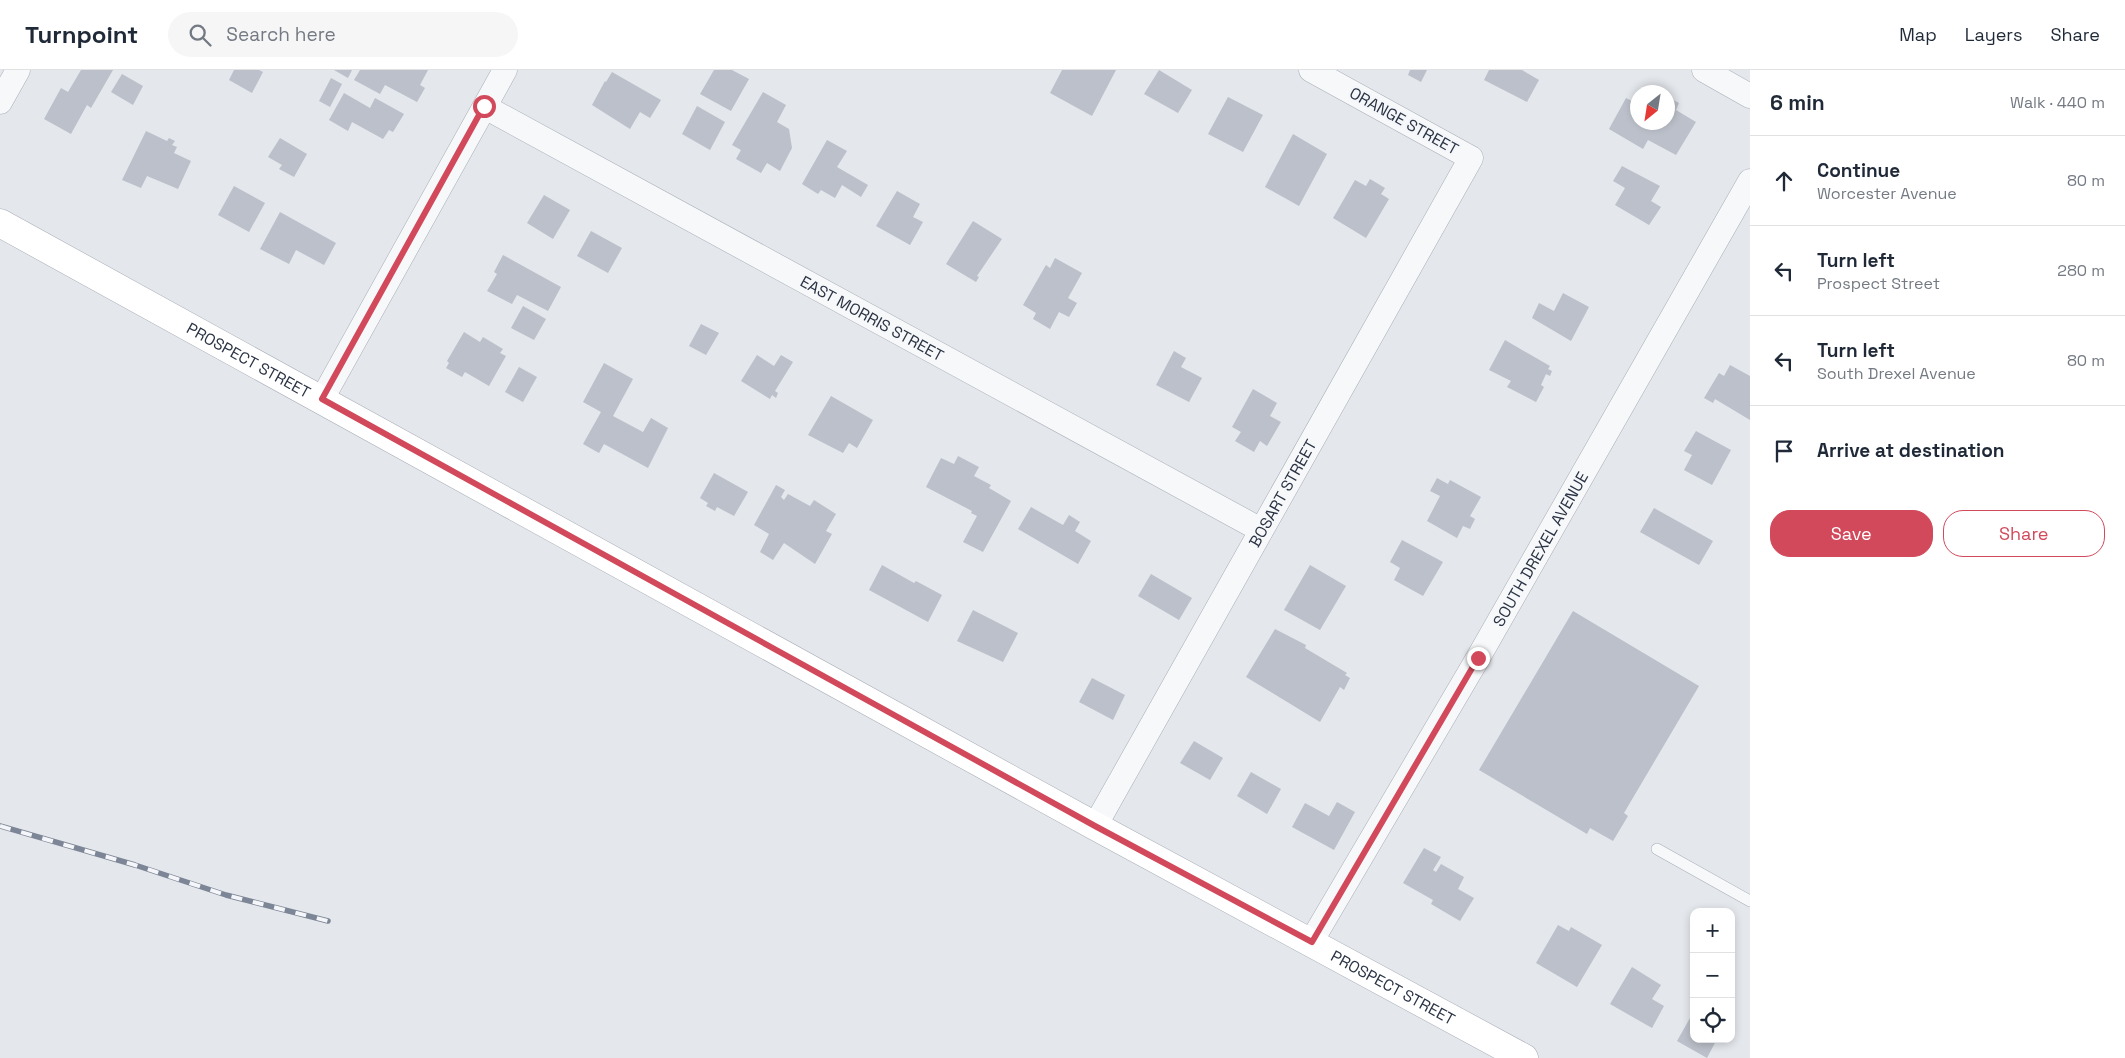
<!DOCTYPE html>
<html lang="en">
<head>
<meta charset="utf-8">
<style>
  :root { --surface:#fff; --page:#f6f6f7; --text:#1f2937; --muted:#747a83; --line:#e0e1e3; --accent:#d1495b }
  body { margin:0; font-family:"Space Grotesk",sans-serif; background:var(--page); color:var(--text) }
  .controls { position:absolute; right:15px; bottom:15px; display:grid; overflow:hidden; border-radius:10px; box-shadow:0 2px 8px #0003 }
  .controls button { width:45px; height:45px; display:grid; place-items:center; padding:0; border:0; border-bottom:1px solid var(--line); background:var(--surface); color:var(--text); font:25px sans-serif }
  .compass { position:absolute; left:1630px; top:15px; width:45px; height:45px; border-radius:50%; background:var(--surface); box-shadow:0 2px 8px #0003; rotate:210deg }
  .stop { position:absolute; width:15px; height:15px; margin:-11px; border:4px solid #d1495b; border-radius:50%; background:#fff }
  .stop.end { background:#d1495b; border-color:#fff; box-shadow:0 1px 5px #0008 }
  .list { margin:0; padding:0; list-style:none }
  h2 { display:flex; justify-content:space-between; align-items:center; height:65px; margin:0; padding:0 20px; font-size:21px }
  h2 small { font-size:16px; font-weight:400; color:var(--muted) }
  .list li { display:grid; grid-template-columns:32px 1fr auto; gap:15px; align-items:center; box-sizing:border-box; height:90px; padding:0 20px; border-top:1px solid var(--line) }
  .list b { display:block; font-size:19px; white-space:nowrap }
  .list p { margin:0; font-size:16px; white-space:nowrap; color:var(--muted) }
  .list em { font-size:16px; font-style:normal; color:var(--muted) }
  .actions { display:flex; gap:10px; padding:15px 20px }
  .actions a { flex:1; padding:11px 0; border:1px solid var(--accent); border-radius:20px; text-align:center; font-size:18px; color:var(--accent) }
  .actions .main { background:var(--accent); color:#fff }
  .icon { flex:none; width:28px; height:28px; fill:none; stroke:currentColor; stroke-width:2; stroke-linecap:round; stroke-linejoin:round }
  .map { position:relative; flex:none; width:1750px; height:988px; overflow:hidden }
  header { display:flex; align-items:center; gap:30px; box-sizing:border-box; height:70px; padding:0 25px; background:var(--surface); border-bottom:1px solid var(--line) }
  header strong { font-size:24px }
  nav { display:flex; gap:28px; margin-inline-start:auto; font-size:18px }
  .search { width:350px; height:45px; background:var(--page); display:flex; align-items:center; gap:12px; box-sizing:border-box; padding:0 18px; border-radius:28px; color:var(--muted); font-size:19px }
  main { display:flex }
  aside { flex:1; background:var(--surface) }
  .map>svg:first-child { display:block }
</style>
</head>
<body>
<header>
<strong>Turnpoint</strong>
<div class="search"><svg class="icon" aria-label="search" viewBox="0 0 24 24"><circle cx="10" cy="10" r="6"/><path d="M15 15l6 6"/></svg>Search here</div>
<nav><a>Map</a><a>Layers</a><a>Share</a></nav>
</header>
<main>
<div class="map">
<svg width="1750" height="988" viewBox="0 0 1750 988">
  <rect width="100%" height="100%" fill="#e4e7ec"/>
  <!-- building -->
  <g fill="#bbc0ca">
    <path d="M81 0H113L91 38 87 35 71 64 44 49 61 18 68 22Z"/>
    <path d="M234 0H259L263 2 252 23 229 10Z"/>
    <path d="M334 0H352L348 8Z"/>
    <path d="M360 0H428L420 15 425 18 417 32 385 15 380 24 354 10Z"/>
    <path d="M714 0H732L749 9 731 41 700 24Z"/>
    <path d="M1062 0H1116L1092 46 1050 23Z"/>
    <path d="M1159 0 1192 20 1178 43 1144 24Z"/>
    <path d="M1410 0H1427L1421 12 1408 5Z"/>
    <path d="M1489 0H1522L1539 10 1527 32 1484 10Z"/>
    <path d="M612 2 661 30 650 48 640 42 630 59 592 35 605 11 606 12Z"/>
    <path d="M122 4 143 16 133 35 111 22Z"/>
    <path d="M331 8 342 14 330 37 319 31Z"/>
    <path d="M763 22 786 35 777 52 789 59 792 78 780 101 767 93 761 103 736 89 741 80 732 75Z"/>
    <path d="M344 23 370 38 375 28 404 44 393 62 389 60 383 69 352 52 348 61 329 50Z"/>
    <path d="M1228 27 1263 45 1243 82 1208 64Z"/>
    <path d="M1668 27 1679 33 1676 40 1696 52 1676 85 1648 70 1643 79 1609 59 1626 28 1638 34V52H1668Z"/>
    <path d="M697 36 725 52 710 80 682 64Z"/>
    <path d="M146 61 167 71 169 68 175 71 172 75 177 77 174 83 191 91 178 119 147 106 141 118 122 110Z"/>
    <path d="M1293 64 1327 84 1299 136 1265 117Z"/>
    <path d="M280 68 307 84 294 107 279 99 282 95 268 87Z"/>
    <path d="M827 70 847 81 837 97 868 115 861 127 842 115 835 128 821 120 818 124 802 114Z"/>
    <path d="M1622 96 1660 116 1651 131 1661 137 1649 155 1615 135 1625 118 1613 111Z"/>
    <path d="M1370 109 1385 118 1381 124 1389 129 1366 168 1333 148 1355 110 1366 116Z"/>
    <path d="M234 116 265 133 249 162 218 145Z"/>
    <path d="M897 121 920 134 913 147 923 152 910 175 876 156Z"/>
    <path d="M544 125 570 140 553 169 527 153Z"/>
    <path d="M280 142 336 173 324 195 296 180 289 194 260 179Z"/>
    <path d="M973 151 1002 169 977 206 979 207 976 212 946 194Z"/>
    <path d="M591 161 622 178 608 203 577 186Z"/>
    <path d="M503 185 561 217 548 241 517 225 512 234 487 221 497 204 494 202Z"/>
    <path d="M1055 188 1082 203 1068 228 1077 233 1069 247 1059 242 1050 259 1033 249 1036 243 1023 235 1046 195 1050 198Z"/>
    <path d="M1563 223 1589 237 1571 271 1532 248 1539 233 1554 241Z"/>
    <path d="M523 236 546 249 534 270 511 258Z"/>
    <path d="M701 254 719 263 706 285 689 276Z"/>
    <path d="M464 262 480 272 483 267 503 279 500 283 506 286 489 316 465 302 462 307 446 298 449 293 447 291Z"/>
    <path d="M1505 270 1550 296 1548 299 1552 301 1550 306 1546 304 1541 315 1544 317 1536 332 1507 317 1511 311 1489 300Z"/>
    <path d="M1174 281 1186 288 1181 297 1202 308 1189 332 1156 315Z"/>
    <path d="M757 285 774 296 781 285 793 292 775 321 778 323 776 328 772 325 770 329 741 311Z"/>
    <path d="M604 293 633 309 613 346 643 362 651 348 668 358 648 398 604 374 599 383 583 374 601 342 583 332Z"/>
    <path d="M1730 295 1750 306V350L1715 329 1713 333 1704 328 1719 303 1724 306Z"/>
    <path d="M519 297 537 307 523 332 505 322Z"/>
    <path d="M1253 319 1277 333 1270 346 1281 352 1267 376 1260 371 1254 382 1235 371 1241 362 1232 357Z"/>
    <path d="M831 326 873 350 857 378 849 373 843 383 808 365Z"/>
    <path d="M1696 361 1731 380 1712 415 1684 400 1692 385 1684 381Z"/>
    <path d="M958 386 979 397 974 406 991 415 989 418 1011 431 983 482 963 472 977 446 971 443 972 441 926 417 941 388 954 394Z"/>
    <path d="M714 403 748 422 734 446 717 437 715 441 706 436 708 433 700 428Z"/>
    <path d="M1437 408 1448 414 1450 410 1481 427 1470 446 1475 449 1470 459 1463 456 1457 468 1427 451 1440 426 1430 421Z"/>
    <path d="M776 415 785 420 781 427 784 430 788 424 810 436 814 430 836 444 826 461 832 464 815 494 784 473 773 490 760 482 769 464 754 455Z"/>
    <path d="M1031 437 1063 455 1069 445 1080 452 1075 461 1091 471 1078 494 1018 459Z"/>
    <path d="M1654 438 1713 471 1699 495 1640 462Z"/>
    <path d="M1402 470 1443 492 1423 526 1394 510 1400 498 1390 492Z"/>
    <path d="M882 495 914 513 916 511 942 525 928 552 869 520Z"/>
    <path d="M1310 495 1346 516 1320 560 1284 540Z"/>
    <path d="M1151 504 1192 528 1179 550 1138 526Z"/>
    <path d="M973 540 1018 563 1003 592 957 571Z"/>
    <path d="M1573 541 1699 616 1624 743 1628 746 1613 771 1590 758 1587 764 1479 700Z"/>
    <path d="M1275 559 1306 575 1305 578 1347 603 1345 605 1350 608 1344 620 1340 617 1320 652 1246 607Z"/>
    <path d="M1092 608 1125 625 1113 650 1079 632Z"/>
    <path d="M1194 671 1223 688 1210 710 1180 693Z"/>
    <path d="M1251 702 1281 719 1267 744 1237 726Z"/>
    <path d="M1337 732 1355 742 1334 780 1292 757 1305 733 1329 746Z"/>
    <path d="M1424 778 1441 787 1433 800 1436 802 1441 794 1464 807 1458 819 1474 828 1460 851 1431 834 1433 830 1403 813Z"/>
    <path d="M1558 855 1569 861 1571 857 1602 875 1577 917 1536 893Z"/>
    <path d="M1632 897 1661 915 1652 929 1664 936 1652 958 1610 934Z"/>
    <path d="M1690 948 1694 950V969H1717L1707 988 1677 971Z"/>
  </g>
  <g fill="none" stroke-linecap="round" stroke-linejoin="round">
    <defs>
      <path id="lane" d="M1657 779 1750 831"/>
      <g id="street">
        <path d="M1704 0 1750 26"/>
        <path d="M0 32 18 0"/>
        <path id="s1" d="M485 37 1261 460"/>
        <path d="M322 329 505 0"/>
        <path id="s2" d="M1095 756 1471 88 1311 0"/>
        <path id="s3" d="M1311 872 1478 588 1750 111"/>
      </g>
      <g id="secondary">
        <path id="s4" d="M0 153 1095 756 1524 988"/>
      </g>
    </defs>
    <!-- lane casing -->
    <use href="#lane" stroke="#a9aeb7" stroke-width="12"/>
    <!-- street casing -->
    <use href="#street" stroke="#a9aeb7" stroke-width="25"/>
    <!-- secondary casing -->
    <use href="#secondary" stroke="#a9aeb7" stroke-width="29"/>
    <!-- lane -->
    <use href="#lane" stroke="#f7f8fa" stroke-width="11"/>
    <!-- street -->
    <use href="#street" stroke="#f7f8fa" stroke-width="24"/>
    <!-- secondary -->
    <use href="#secondary" stroke="#fff" stroke-width="28"/>
    <defs>
      <path id="rail" d="M0 756 135 795 226 825 328 851"/>
    </defs>
    <!-- rail casing -->
    <use href="#rail" stroke="#7d8696" stroke-width="5.5"/>
    <!-- rail -->
    <use href="#rail" stroke="#f4f6f9" stroke-width="4" stroke-dasharray="11" stroke-linecap="butt"/>
  </g>
  <g fill="none" stroke-linecap="round" stroke-linejoin="round">
    <!-- route -->
    <path stroke="#d1495b" stroke-width="6" d="M484 36 322 329 1095 756 1312 872 1478 588"/>
  </g>
  <g text-anchor="middle" dominant-baseline="central" stroke-width="4.5" stroke-linejoin="round" paint-order="stroke">
    <!-- street labels -->
    <g font-size="16" fill="#2b3445" stroke="#f4f6f9">
      <text transform="translate(1404 51) rotate(29)">ORANGE STREET</text>
      <text stroke="none"><textPath href="#s1" startOffset="441">EAST MORRIS STREET</textPath></text>
      <text stroke="none"><textPath href="#s4" startOffset="284">PROSPECT STREET</textPath></text>
      <text stroke="none"><textPath href="#s2" startOffset="382">BOSART STREET</textPath></text>
      <text stroke="none"><textPath href="#s3" startOffset="455">SOUTH DREXEL AVENUE</textPath></text>
      <text stroke="none"><textPath href="#s4" startOffset="1589">PROSPECT STREET</textPath></text>
    </g>
  </g>
</svg>
<div class="controls">
<button>+</button>
<button>−</button>
<button><svg class="icon" aria-label="locate" viewBox="0 0 24 24"><circle cx="12" cy="12" r="6"/><path d="M12 2v4M12 18v4M2 12h4M18 12h4"/></svg></button>
</div>
<svg class="compass" viewBox="-18 -18 36 36"><path d="M0-13l5 13h-10z" fill="#e53935"/><path d="M0 13l5-13h-10z" fill="#747a83"/></svg>
<div class="stop" style="left:484px;top:36px"></div>
<div class="stop end" style="left:1478px;top:588px"></div>
</div>
<aside>
<h2>6 min<small>Walk · 440 m</small></h2>
<ul class="list">
<li><svg class="icon" aria-label="ahead" viewBox="0 0 24 24"><path d="M12 20V5M6 11l6-6 6 6"/></svg><div><b>Continue</b><p>Worcester Avenue</p></div><em>80 m</em></li>
<li><svg class="icon" aria-label="left" viewBox="0 0 24 24"><path d="M17 20v-9H6M10 6l-5 5 5 5"/></svg><div><b>Turn left</b><p>Prospect Street</p></div><em>280 m</em></li>
<li><svg class="icon" aria-label="left" viewBox="0 0 24 24"><path d="M17 20v-9H6M10 6l-5 5 5 5"/></svg><div><b>Turn left</b><p>South Drexel Avenue</p></div><em>80 m</em></li>
<li><svg class="icon" aria-label="arrive" viewBox="0 0 24 24"><path d="M6 21V4h12l-3 4 3 4H6"/></svg><div><b>Arrive at destination</b></div></li>
</ul>
<div class="actions"><a class="main">Save</a><a>Share</a></div>
</aside>
</main>
</body>
</html>
